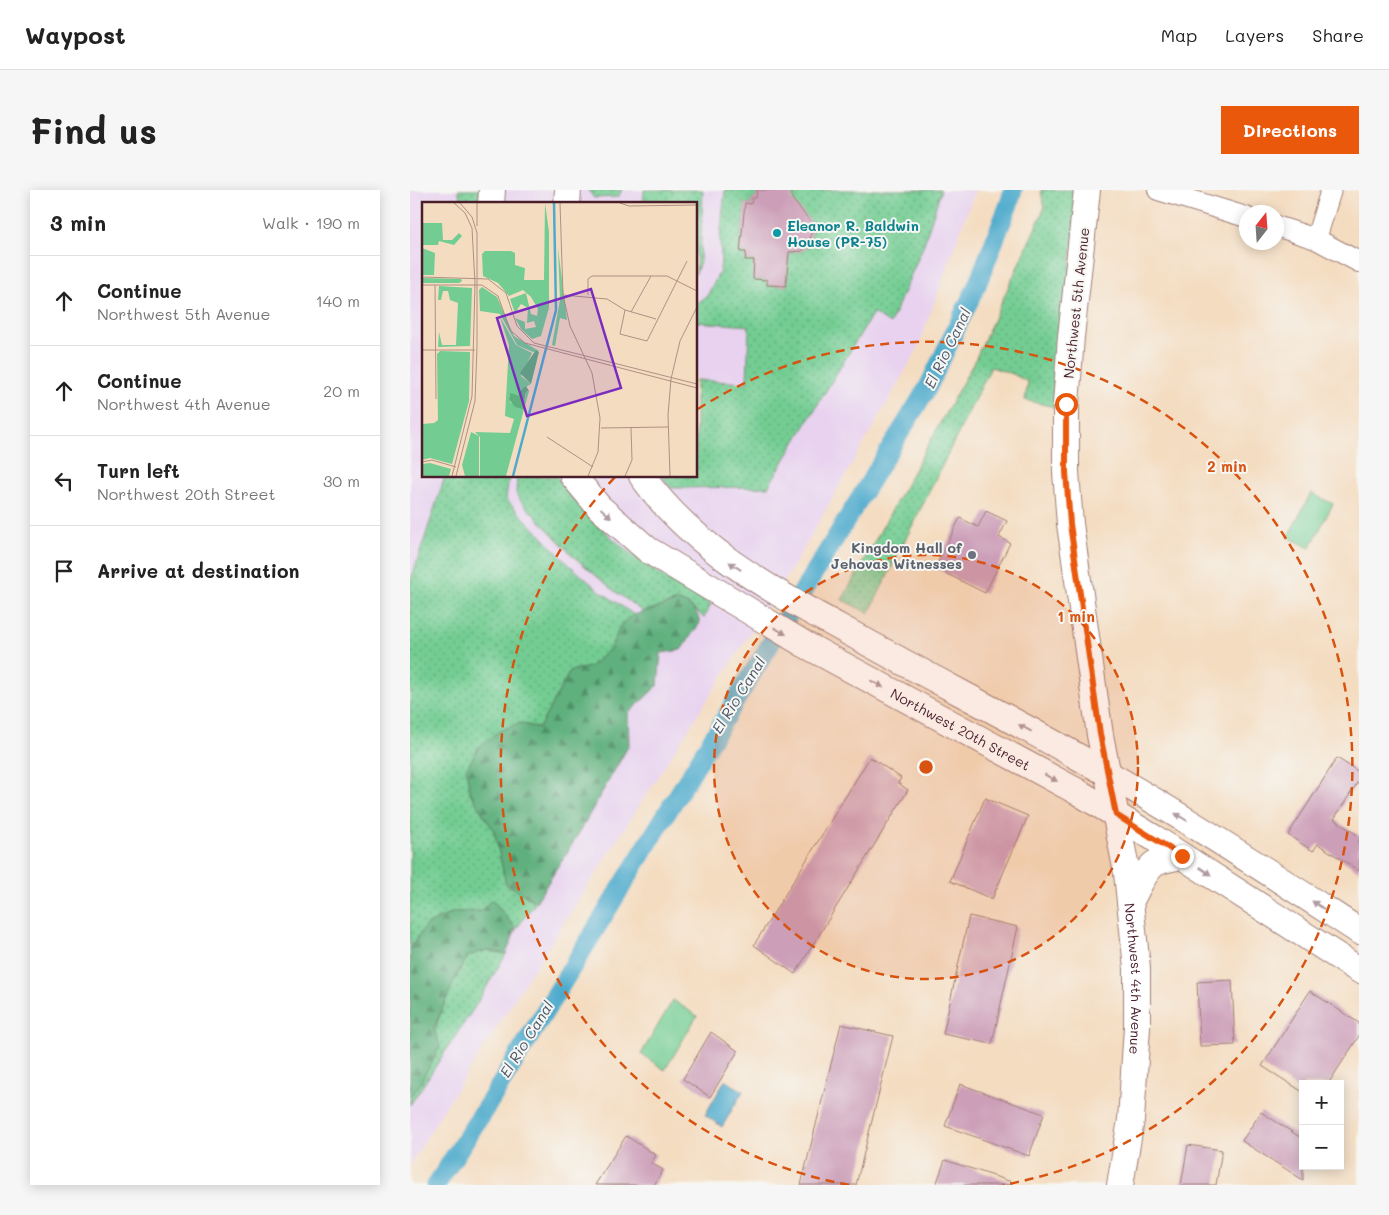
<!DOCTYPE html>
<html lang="en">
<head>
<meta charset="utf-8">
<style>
  :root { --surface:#fff; --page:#f6f6f6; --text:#222; --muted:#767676; --line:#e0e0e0; --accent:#ea580c }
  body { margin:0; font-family:Mali,sans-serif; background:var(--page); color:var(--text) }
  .controls { position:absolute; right:15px; bottom:15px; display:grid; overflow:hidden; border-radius:0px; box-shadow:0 2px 12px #0003 }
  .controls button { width:45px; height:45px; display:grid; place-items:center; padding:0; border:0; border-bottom:1px solid var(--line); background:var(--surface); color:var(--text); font:25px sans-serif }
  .compass { position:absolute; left:829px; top:15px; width:45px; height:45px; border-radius:50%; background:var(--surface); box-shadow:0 2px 12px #0003; rotate:17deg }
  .stop { position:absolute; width:15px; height:15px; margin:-11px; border:4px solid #ea580c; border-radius:50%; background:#fff }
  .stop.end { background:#ea580c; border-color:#fff; box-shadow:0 1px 5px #0008 }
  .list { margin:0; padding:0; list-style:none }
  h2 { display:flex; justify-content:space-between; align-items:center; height:65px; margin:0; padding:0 20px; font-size:21px }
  h2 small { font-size:16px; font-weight:400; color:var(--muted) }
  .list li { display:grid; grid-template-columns:32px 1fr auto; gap:15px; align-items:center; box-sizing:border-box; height:90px; padding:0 20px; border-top:1px solid var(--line) }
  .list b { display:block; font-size:19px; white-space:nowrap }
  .list p { margin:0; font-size:16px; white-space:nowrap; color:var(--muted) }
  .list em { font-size:16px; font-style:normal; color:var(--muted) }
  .icon { flex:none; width:28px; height:28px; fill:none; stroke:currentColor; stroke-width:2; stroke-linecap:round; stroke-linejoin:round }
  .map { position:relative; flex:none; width:949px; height:995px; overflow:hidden; border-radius:0px }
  header { display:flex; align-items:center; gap:30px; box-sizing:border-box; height:70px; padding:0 25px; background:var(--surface); border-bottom:1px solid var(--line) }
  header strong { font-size:24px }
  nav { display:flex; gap:28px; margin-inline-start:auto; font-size:18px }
  .intro { display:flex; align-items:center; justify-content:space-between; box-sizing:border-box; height:120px; padding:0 30px }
  h1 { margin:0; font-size:35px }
  .button { padding:12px 22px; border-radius:0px; background:var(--accent); color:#fff; font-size:18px; font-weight:700 }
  main { display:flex; gap:30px; padding:0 30px }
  aside { flex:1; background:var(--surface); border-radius:0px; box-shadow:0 2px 12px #0003 }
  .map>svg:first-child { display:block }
</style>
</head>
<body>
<header>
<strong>Waypost</strong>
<nav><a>Map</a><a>Layers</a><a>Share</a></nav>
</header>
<div class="intro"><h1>Find us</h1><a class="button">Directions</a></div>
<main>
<aside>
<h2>3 min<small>Walk · 190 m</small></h2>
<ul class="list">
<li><svg class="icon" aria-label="ahead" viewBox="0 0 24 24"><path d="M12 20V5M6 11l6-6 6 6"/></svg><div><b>Continue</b><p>Northwest 5th Avenue</p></div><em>140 m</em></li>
<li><svg class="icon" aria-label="ahead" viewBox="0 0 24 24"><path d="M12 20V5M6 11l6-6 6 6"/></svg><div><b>Continue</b><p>Northwest 4th Avenue</p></div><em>20 m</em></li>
<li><svg class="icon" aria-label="left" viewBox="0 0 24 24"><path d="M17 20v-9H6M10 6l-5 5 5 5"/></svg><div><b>Turn left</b><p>Northwest 20th Street</p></div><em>30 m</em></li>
<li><svg class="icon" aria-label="arrive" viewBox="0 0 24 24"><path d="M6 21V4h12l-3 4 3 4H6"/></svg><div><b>Arrive at destination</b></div></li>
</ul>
</aside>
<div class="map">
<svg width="949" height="995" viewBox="0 0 949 995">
  <defs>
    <pattern id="grass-dots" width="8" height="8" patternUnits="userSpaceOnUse" patternTransform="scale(1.25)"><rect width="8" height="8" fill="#73cd93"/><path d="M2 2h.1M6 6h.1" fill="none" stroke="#60a678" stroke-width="1.8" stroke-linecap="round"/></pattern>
    <pattern id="forest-firs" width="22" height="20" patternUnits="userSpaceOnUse" patternTransform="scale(1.25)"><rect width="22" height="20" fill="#5eb07d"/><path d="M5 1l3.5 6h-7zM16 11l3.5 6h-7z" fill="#508f67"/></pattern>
  </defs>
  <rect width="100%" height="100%" fill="#f6f6f2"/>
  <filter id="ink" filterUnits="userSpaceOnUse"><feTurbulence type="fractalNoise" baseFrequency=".02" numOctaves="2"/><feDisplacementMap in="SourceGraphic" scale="10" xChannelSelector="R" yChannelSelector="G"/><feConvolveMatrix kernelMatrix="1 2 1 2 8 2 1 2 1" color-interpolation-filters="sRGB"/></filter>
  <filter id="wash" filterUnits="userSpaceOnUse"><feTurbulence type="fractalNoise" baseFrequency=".0096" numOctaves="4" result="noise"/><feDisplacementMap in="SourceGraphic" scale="20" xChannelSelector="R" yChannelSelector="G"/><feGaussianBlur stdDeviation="1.12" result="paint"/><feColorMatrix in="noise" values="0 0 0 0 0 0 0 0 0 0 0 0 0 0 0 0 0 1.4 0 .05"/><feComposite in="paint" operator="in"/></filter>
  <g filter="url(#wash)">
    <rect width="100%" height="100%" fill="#f4dcc0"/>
    <!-- built -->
    <path fill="#e8d2ef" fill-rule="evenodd" d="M0 0H565L507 160 386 372 34 919 0 975ZM14 14H286V286H14Z"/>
    <!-- grass -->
    <g fill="url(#grass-dots)" stroke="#5e765f">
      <path d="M48 0H70L69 14H52Z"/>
      <path d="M178 0H212L208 7 184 8Z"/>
      <path d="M234 0H293L290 71 286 84V14H233Z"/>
      <path d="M315 0H347L346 8H342L341 14 336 13 330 61 336 62V70H344L343 89 357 90V95L376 96 379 62 392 61 400 54 402 33 381 16 382 0H531L513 57 480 134 463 123 358 297 261 298 252 286H286V190L337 193 339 136 286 132V114L297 106 310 81 311 65 310 50Z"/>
      <path d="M631 0H669L644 217 615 210 618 192 603 184 581 177 459 423 432 410 565 170 634 19Z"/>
      <path d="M35 286H99L96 309 155 371 186 398 224 425 212 433 200 459 180 477 160 481 129 538 109 533 60 603 84 641 96 693 126 712 106 739 82 710 71 721 44 722 16 735 0 760V393Z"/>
      <path d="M107 286H146C168 318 207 355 239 377 259 391 281 402 301 414L294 428 279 415 268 411 233 422 203 400 163 366 109 309 106 303Z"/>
      <path d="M77 760 96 764 66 815 0 915V906L7 899C20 853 33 807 58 766Z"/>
    </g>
    <!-- forest -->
    <g fill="url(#forest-firs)" stroke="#546854">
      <path d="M268 411C281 415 287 420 290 433L271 460 251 463 248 495 218 524 219 555 166 648 126 712 96 694 84 641 60 603 56 579 69 557 89 541 109 533 129 538 160 481 180 477 200 459 212 433 224 425Z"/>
      <path d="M82 709 106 739 96 764 77 760 58 766 48 782 24 838 30 857 7 899 0 906V759L16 735 44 722 71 721Z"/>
    </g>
    <!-- garden -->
    <g fill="#73cd93" stroke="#5e765f">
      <path d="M901 303 923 314 900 358 878 347Z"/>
      <path d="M263 810 287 826 255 880 231 864Z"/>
    </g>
    <!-- water -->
    <path fill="#4eaacc" stroke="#4c647c" d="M315 890 333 901 312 937 295 925Z"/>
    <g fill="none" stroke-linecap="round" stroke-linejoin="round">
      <!-- canal -->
      <path stroke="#4eaacc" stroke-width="19" d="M26 995 82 908 518 197 567 95 599 14 603 0"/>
    </g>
    <g id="blocks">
      <!-- building -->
      <g fill="#cc9eb8">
        <path d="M347 0H382V9L402 33 400 54 392 61 379 62 376 96 357 95V90L343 89 344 70H335L336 62H330L335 13 341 14 342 8H346Z"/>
        <path d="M576 321 597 331 589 347 600 353 575 403 525 378 550 328 568 337Z"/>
        <path d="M460 567 491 588 488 593 498 600 385 784 344 755Z"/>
        <path d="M927 568 949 582V590L924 629 949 646V681L908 654 903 661 878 645Z"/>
        <path d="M575 608 618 626 582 709 540 691Z"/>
        <path d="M559 726 608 737 582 854 533 844Z"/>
        <path d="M822 790 825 855 790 856 787 792Z"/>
        <path d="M900 801 949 833V846L918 894H893V902L852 876Z"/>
        <path d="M431 834 483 846 446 995H391Z"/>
        <path d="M301 842 328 861 300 907 273 889Z"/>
        <path d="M550 894 634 924 619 966 535 936Z"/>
        <path d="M851 922 893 949V990L832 951Z"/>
        <path d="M216 946 246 965 241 973 253 980 244 995H185Z"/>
        <path d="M778 955 812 960 806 995H771Z"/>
        <path d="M535 970 602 992V995H526Z"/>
      </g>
    </g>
  </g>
  <g filter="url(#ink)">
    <use href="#blocks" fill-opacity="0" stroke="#9f7e76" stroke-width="1"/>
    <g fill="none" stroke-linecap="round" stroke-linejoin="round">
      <defs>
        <g id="minor">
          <path d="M748 0 836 27"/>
          <path d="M866 36 906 49 949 72"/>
          <path d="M906 49 921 0"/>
        </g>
        <g id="tertiary">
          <path id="s1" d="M677 0 661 147 656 214V282L660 334 690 545 717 683 727 778V837L721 930 710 995"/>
          <path d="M81 14 82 0"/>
          <path d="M157 14 158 0"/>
          <path id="s2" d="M163 286 189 317 238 360 394 454 668 602 744 648 949 780"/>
          <path d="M232 286C284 360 365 402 442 444 519 487 596 526 672 569 767 622 858 682 949 741"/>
          <path d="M720 712C727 700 733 683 744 674 752 669 763 668 772 666"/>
        </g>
      </defs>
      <!-- minor casing -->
      <use href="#minor" stroke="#9f7e76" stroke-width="22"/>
      <!-- tertiary casing -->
      <use href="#tertiary" stroke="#9f7e76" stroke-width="28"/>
      <!-- minor -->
      <use href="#minor" stroke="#fff" stroke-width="20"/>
      <!-- tertiary -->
      <use href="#tertiary" stroke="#fff" stroke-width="26"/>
    </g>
    <!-- one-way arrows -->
    <defs><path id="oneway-solid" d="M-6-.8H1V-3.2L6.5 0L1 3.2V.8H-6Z" transform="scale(1.25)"/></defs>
    <g fill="#ae9aa0">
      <use href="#oneway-solid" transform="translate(196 323) rotate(42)"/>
      <use href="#oneway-solid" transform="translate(325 376) rotate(-146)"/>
      <use href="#oneway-solid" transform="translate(370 441) rotate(30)"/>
      <use href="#oneway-solid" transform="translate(467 494) rotate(28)"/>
      <use href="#oneway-solid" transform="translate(615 538) rotate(-152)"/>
      <use href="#oneway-solid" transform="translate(641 588) rotate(28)"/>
      <use href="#oneway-solid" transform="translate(771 627) rotate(-148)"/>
      <use href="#oneway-solid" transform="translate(795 681) rotate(33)"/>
      <use href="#oneway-solid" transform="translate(908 715) rotate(-147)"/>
    </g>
  </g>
  <g fill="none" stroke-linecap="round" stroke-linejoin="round" filter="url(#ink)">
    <!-- route -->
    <path stroke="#ea580c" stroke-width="6" d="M656 214V282L660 334 690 544 706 625 772 666"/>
  </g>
  <!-- distance rings -->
  <circle cx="516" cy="577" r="212" fill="#d8530f" fill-opacity=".12"/>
  <g fill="none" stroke="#d8530f" stroke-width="2.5" stroke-dasharray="9 6">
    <circle cx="516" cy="577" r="212"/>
    <path d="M439 995A425 425 0 0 1 205 287M288 219A425 425 0 1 1 593 995"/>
  </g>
  <!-- markers -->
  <circle fill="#0f9aa8" stroke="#f6f6f2" stroke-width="2" cx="367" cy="43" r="5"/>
  <circle fill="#6b7280" stroke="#f6f6f2" stroke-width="2" cx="562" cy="365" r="5"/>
  <g text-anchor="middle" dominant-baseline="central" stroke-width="4" stroke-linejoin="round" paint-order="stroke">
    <!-- culture labels -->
    <g font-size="14" font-weight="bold" fill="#0d838f" stroke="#f6f6f2" text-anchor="start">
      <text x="377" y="35">Eleanor R. Baldwin<tspan x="377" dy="16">House (PR-75)</tspan></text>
    </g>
    <!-- street labels -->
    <g font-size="14" fill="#4a1f2b" stroke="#f6f6f2">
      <text transform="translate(666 113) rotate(-84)">Northwest 5th Avenue</text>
      <text stroke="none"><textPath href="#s2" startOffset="466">Northwest 20th Street</textPath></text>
      <text stroke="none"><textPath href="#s1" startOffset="795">Northwest 4th Avenue</textPath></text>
    </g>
    <!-- worship labels -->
    <g font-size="14" font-weight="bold" fill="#5b616d" stroke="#f6f6f2" text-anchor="end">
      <text x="552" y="357">Kingdom Hall of<tspan x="552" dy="16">Jehovas Witnesses</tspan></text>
    </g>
    <!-- water labels -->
    <g font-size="15" font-style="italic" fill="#4c576b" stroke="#f6f6f2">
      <text transform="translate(537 158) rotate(-64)">El Rio Canal</text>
      <text transform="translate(328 505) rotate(-58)">El Rio Canal</text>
      <text transform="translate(116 849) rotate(-58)">El Rio Canal</text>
    </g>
  </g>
  <!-- overview -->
  <g transform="translate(12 12)">
    <rect width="275" height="275" fill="#f4dcc0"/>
    <path d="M123 1 127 30V106L119 134 110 137 99 127 93 116 103 120V127L114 125 112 119 105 121 106 106 99 102 93 111 88 97 104 91 109 112 115 114 116 107 109 95 101 88 87 94 76 81 61 74 60 52 63 49H89L93 51V63L103 66 102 78H122ZM0 21H20L21 38H30L37 31 40 34 32 43 17 39 16 43H0ZM0 46 13 51 12 73H0ZM136 46 145 118 138 116 133 144 130 143 138 98ZM0 76 39 77 40 79 37 81H0ZM17 84 50 86 48 144 16 145 17 130 20 143H34L36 101 28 98 26 89H21L19 98H16ZM60 85 75 95 92 134 117 149 111 150 95 143 78 112 58 109 57 88ZM78 115 94 143 110 151 99 174 109 182 99 188 98 195 87 193 89 201 103 198 104 190 107 189 84 274H58V235L53 230 88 231 92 217 83 214 87 143ZM18 149 48 150 47 199 30 262 8 256 0 258V222L12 221 16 218 15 152ZM49 230 57 234V274H43L40 263ZM8 261 29 267 27 274H0V262Z" fill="#73cd93"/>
    <path d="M114 148 117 150 109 182 98 171ZM104 184 107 189 104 190 101 207 93 205 87 197 88 191 98 194 99 188Z" fill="#5eb07d"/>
    <path fill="none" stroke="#4eaacc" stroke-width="2.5" d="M91 274 134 108 132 1"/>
    <path fill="none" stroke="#b09084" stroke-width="1" d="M55 1V24M138 1 141 93 148 124 170 171 178 216 176 250 166 274M198 1 207 4 275 3M0 75 66 77 84 91 95 124 112 141 275 182M0 83H60L76 94 88 128 103 141 275 186M13 83 14 197M141 93 185 97 203 108 234 117M166 93V77L170 74H245L275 89M203 108 198 132 225 139 265 59M209 110 229 74M0 148H53M179 226 246 225M125 235 171 265M0 260 10 258 34 265M30 274 50 194 53 82 50 26 43 11 32 1M34 274 53 199 55 145V31L50 15 38 1M203 274 210 258 209 226M248 274 246 213 249 177 258 139 275 105"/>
    <path fill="#7b2cbf" fill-opacity="0.15" stroke="#7b2cbf" stroke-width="2.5" d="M169 87 199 186 105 214 75 116Z"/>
    <rect width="275" height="275" fill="none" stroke="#4a1f2b" stroke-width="2.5"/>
  </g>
  <circle cx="516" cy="577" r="8" fill="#d8530f" stroke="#f6f6f2" stroke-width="2.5"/>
  <g font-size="15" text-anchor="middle" font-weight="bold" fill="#d8530f" stroke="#f6f6f2" stroke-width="4" stroke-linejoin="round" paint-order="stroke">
    <text x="817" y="282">2 min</text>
    <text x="666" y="432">1 min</text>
  </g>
</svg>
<div class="controls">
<button>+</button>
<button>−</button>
</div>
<svg class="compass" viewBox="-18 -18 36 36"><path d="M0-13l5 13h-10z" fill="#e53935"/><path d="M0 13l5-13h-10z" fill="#767676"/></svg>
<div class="stop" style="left:656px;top:214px"></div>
<div class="stop end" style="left:772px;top:666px"></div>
</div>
</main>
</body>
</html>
